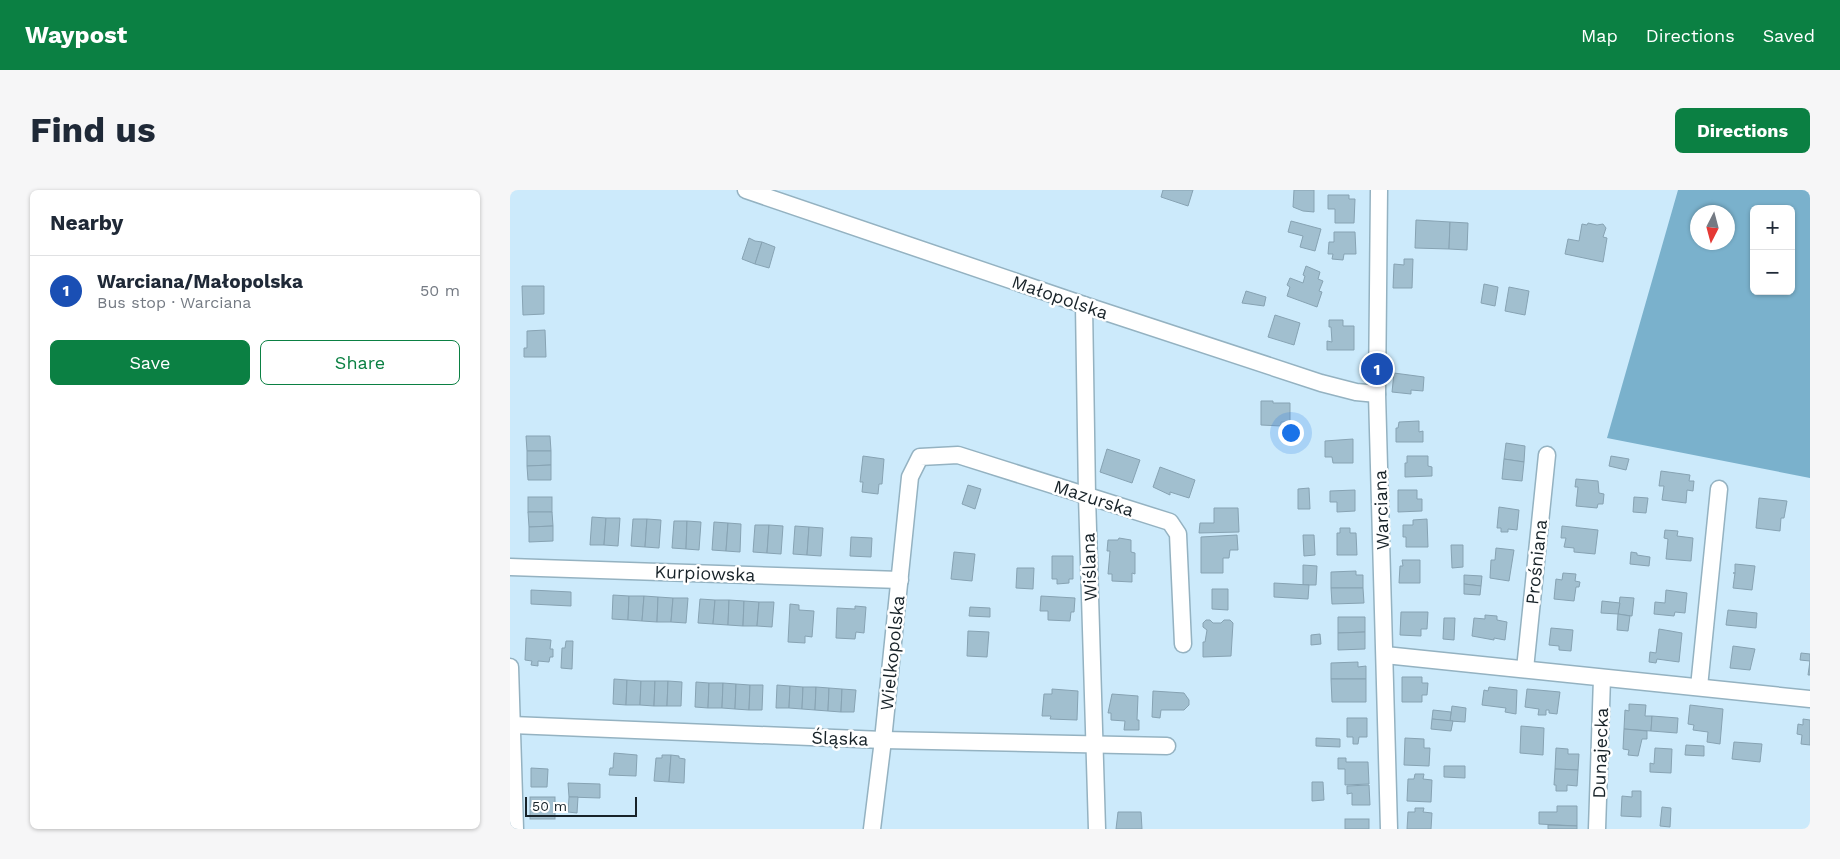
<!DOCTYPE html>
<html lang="en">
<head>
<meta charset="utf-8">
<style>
  :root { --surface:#fff; --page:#f6f6f7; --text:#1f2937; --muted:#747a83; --line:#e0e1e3; --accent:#0b8043 }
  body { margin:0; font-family:"Work Sans",sans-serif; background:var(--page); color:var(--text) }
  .controls { position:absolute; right:15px; top:15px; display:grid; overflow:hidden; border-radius:8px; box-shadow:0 1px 4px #0004 }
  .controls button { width:45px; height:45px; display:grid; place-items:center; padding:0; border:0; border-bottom:1px solid var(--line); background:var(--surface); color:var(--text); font:25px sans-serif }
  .compass { position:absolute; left:1180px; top:15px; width:45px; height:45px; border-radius:50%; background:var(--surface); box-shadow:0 1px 4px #0004; rotate:186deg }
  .scale { position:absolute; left:15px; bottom:12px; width:112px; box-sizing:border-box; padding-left:5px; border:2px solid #182329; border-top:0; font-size:14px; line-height:18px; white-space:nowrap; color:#182329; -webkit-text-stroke:4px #fff; paint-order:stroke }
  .you { position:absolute; left:780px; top:242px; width:18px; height:18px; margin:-12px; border:4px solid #fff; border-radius:50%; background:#1a73e8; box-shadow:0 0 0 8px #1a73e833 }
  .badge { display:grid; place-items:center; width:32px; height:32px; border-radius:50%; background:var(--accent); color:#fff; font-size:16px; font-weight:700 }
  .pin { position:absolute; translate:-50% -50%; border:2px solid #fff; box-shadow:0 1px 5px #0006 }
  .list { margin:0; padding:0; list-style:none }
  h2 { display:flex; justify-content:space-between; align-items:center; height:65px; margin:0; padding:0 20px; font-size:21px }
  h2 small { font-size:16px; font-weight:400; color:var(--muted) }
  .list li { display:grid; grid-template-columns:32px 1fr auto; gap:15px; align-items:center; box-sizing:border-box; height:70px; padding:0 20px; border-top:1px solid var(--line) }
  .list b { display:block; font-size:19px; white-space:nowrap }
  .list p { margin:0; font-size:16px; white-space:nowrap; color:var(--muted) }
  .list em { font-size:16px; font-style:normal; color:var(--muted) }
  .actions { display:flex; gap:10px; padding:15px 20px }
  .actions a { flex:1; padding:11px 0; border:1px solid var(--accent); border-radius:8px; text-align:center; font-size:18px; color:var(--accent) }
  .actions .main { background:var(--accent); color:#fff }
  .map { position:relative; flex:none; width:1300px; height:639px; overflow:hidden; border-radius:8px }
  header { display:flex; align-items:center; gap:30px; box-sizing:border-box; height:70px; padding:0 25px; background:var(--accent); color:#fff }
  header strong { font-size:24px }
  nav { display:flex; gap:28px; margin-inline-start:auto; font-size:18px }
  .intro { display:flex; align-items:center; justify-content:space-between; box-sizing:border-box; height:120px; padding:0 30px }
  h1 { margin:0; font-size:35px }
  .button { padding:12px 22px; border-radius:8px; background:var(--accent); color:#fff; font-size:18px; font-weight:700 }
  main { display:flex; gap:30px; padding:0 30px }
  aside { flex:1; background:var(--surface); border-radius:8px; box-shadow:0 1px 4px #0004 }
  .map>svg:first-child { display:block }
</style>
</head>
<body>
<header>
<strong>Waypost</strong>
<nav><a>Map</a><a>Directions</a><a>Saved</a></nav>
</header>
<div class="intro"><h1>Find us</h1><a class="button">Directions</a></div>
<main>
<aside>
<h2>Nearby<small></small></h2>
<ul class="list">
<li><span class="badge" style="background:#1a4fb4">1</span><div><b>Warciana/Małopolska</b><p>Bus stop · Warciana</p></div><em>50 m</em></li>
</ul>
<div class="actions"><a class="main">Save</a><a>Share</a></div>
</aside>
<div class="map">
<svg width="1300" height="639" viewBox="0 0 1300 639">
  <rect width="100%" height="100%" fill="#cceafb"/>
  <!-- forest -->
  <path fill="#7ab1cc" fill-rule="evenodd" d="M1168 0H1300V288L1097 248ZM1244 19H1281V101H1244ZM1188 22H1218V52H1188Z"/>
  <!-- building -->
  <g fill="#a1bfcf" stroke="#87a3b3">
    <path d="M653 0H683L678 16 651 7Z"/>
    <path d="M784 0H804V22L793 21 783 17Z"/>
    <path d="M818 5H839V9H845L844 33H825V19H818Z"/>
    <path d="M906 30 940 32 939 59 905 58Z"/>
    <path d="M781 31 811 39 805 61 790 57 793 46 778 42Z"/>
    <path d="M940 32 958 33 957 60 939 59Z"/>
    <path d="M1078 33 1087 35 1093 34 1096 38 1093 47 1097 48 1093 72 1055 64 1058 49 1069 51 1072 34 1077 35Z"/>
    <path d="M824 42H845L846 64H834L833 70 822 69 823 64H818L819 52H824Z"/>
    <path d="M239 48 245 51 252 52 245 74 232 69Z"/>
    <path d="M252 52 265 57 259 78 245 74Z"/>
    <path d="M894 69H903L902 98H883L884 74 894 75Z"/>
    <path d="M796 76 810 82 808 89 813 91 809 101 812 102 807 117 777 106 780 97 777 95 780 88 793 93 795 86 793 85Z"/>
    <path d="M974 94 988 97 985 116 971 113Z"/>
    <path d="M12 96H34V124L13 125Z"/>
    <path d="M999 97 1019 101 1015 125 995 121Z"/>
    <path d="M736 101 756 107 754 116 732 113Z"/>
    <path d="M765 125 790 133 784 155 758 147Z"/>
    <path d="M819 130H833V136H844V160H817V151L822 152 821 137H819Z"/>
    <path d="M35 140 36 167H14V158H17V141Z"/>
    <path d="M884 183 914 187 913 201 901 200V204L882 202Z"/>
    <path d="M751 211H763V213H780V232H771V236L751 235Z"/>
    <path d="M909 231V242L913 241V252H886V238H888L889 232Z"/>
    <path d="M16 246H40L41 261H17Z"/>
    <path d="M843 249V273H823L822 267H815V251Z"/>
    <path d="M996 253 1015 256 1014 272 994 269Z"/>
    <path d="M597 259 630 270 622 293 590 282Z"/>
    <path d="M17 261H41V275L17 276Z"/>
    <path d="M353 266 374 269 372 294H369L368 304 352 302 353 292H350Z"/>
    <path d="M897 266H918V276L922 277V286L895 287V273H897Z"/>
    <path d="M1101 266 1119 269 1116 280 1099 276Z"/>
    <path d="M994 269 1014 272 1012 291 992 289Z"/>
    <path d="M41 275V290H18L17 276Z"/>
    <path d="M650 277 685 290 679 308 660 302V305L643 297Z"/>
    <path d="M1151 281 1180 285 1179 291H1184L1183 301 1177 300 1176 313 1152 310 1154 296H1149Z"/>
    <path d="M1066 289 1088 291 1089 303 1094 304 1093 314H1088L1087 318 1066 316 1068 297H1065Z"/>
    <path d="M458 295 471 299 465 319 452 314Z"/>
    <path d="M799 298 800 319H788V299Z"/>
    <path d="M845 300V321L827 322V312H820V301Z"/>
    <path d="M888 300H907V309H912V321L888 322Z"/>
    <rect x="18" y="307" width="24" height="15"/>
    <path d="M1124 307 1138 308 1136 323 1123 322Z"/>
    <path d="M1249 308 1277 311 1274 328H1271L1270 341 1246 338Z"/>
    <path d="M989 317 1009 320 1007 340 998 339V342H991V338H987Z"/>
    <path d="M704 318H728L729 342 689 343 690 333H704Z"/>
    <path d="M18 322H42L43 336 19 337Z"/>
    <path d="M82 327 96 328 94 355H80Z"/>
    <path d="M96 328H110L108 356 94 355Z"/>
    <path d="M123 329H137L135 357 121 356Z"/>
    <path d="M137 329 151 330 149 358 135 357Z"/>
    <path d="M917 329 918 357H896V347H893V335H903V330Z"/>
    <path d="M164 331H177L176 359 162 358Z"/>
    <path d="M177 331 191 332 189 360 176 359Z"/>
    <path d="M204 332 218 333 216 361 202 360Z"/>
    <path d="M218 333 231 334 230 362 216 361Z"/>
    <path d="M245 335H259L257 363 243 362Z"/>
    <path d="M259 335 273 336 271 364 257 363Z"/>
    <path d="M43 336V351L19 352V337Z"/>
    <path d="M285 336 299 337 297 365 283 364Z"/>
    <path d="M1052 336 1088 340 1085 364 1064 362V358L1054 357 1056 348H1051Z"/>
    <path d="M299 337 313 338 311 366 297 365Z"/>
    <path d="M830 338H840V343H846L847 365H827V343H830Z"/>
    <path d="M1155 340 1168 341 1167 346 1183 348 1181 371 1156 369 1158 349 1154 348Z"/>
    <path d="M727 345 728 360H720L719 368H713V383H691V347Z"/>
    <path d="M793 345H804L805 365 794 366Z"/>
    <path d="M341 347 362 348 361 367 340 366Z"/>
    <path d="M609 348 621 350V362L625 363V384L622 383V392L602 391V384H598L600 361H597L598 350H608Z"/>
    <path d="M941 355H953V377L942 378Z"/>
    <path d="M986 358 1004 360 999 391 980 388 981 370H985Z"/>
    <path d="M444 362 465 364 462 391 441 389Z"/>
    <path d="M1121 362 1127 363V365L1140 367 1139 376 1120 374Z"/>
    <path d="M542 366H563V389H559V393L547 394V389H542Z"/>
    <path d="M892 370H910V393H889L890 376H893Z"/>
    <path d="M1225 374 1245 376 1242 400 1223 398 1225 383H1223H1225Z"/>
    <path d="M793 375 807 376 806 395H793Z"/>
    <path d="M507 378H524L523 399 506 398Z"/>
    <path d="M846 381V385H853V398H821V382Z"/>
    <path d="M1053 383 1066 384 1065 391 1070 392 1069 397H1066L1064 411 1044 409 1046 389 1052 390Z"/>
    <path d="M954 385 972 386 971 396 954 394Z"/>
    <path d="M764 393 799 395 798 409 764 407Z"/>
    <path d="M954 394 971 396 970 405 954 404Z"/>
    <path d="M821 398H853L854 413 822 414Z"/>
    <path d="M702 399H718V420L702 419Z"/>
    <path d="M21 400 61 402V416L21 414Z"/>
    <path d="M1156 400 1177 403 1175 423 1165 422 1164 426 1144 424 1145 412 1155 413Z"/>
    <path d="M103 405 119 406 118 430 102 429Z"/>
    <path d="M119 406H134L132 431 118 430Z"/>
    <path d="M134 406 148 407 147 432 132 431Z"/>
    <path d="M531 406 565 408 564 422H561L560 431 538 430V421H530Z"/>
    <path d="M148 407 163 408 161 432H147Z"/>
    <path d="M1110 407 1124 408 1122 426 1108 424Z"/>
    <path d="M163 408H178L176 433 161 432Z"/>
    <path d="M190 409 205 410 203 434 188 433Z"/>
    <path d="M205 410H219L218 435 203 434Z"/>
    <path d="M219 410 234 411 233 436 218 435Z"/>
    <path d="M234 411 249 412 247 436H233Z"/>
    <path d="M1092 411 1110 413 1108 424 1091 423Z"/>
    <path d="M249 412H264L262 437 247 436Z"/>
    <path d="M280 414 289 415V420L304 421 302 447 295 446V453L278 452Z"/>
    <path d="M345 416 356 417 354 443 346 442 345 449 326 448 327 418 345 419Z"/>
    <path d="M460 417 480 418V427L459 426Z"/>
    <path d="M1218 420 1247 423 1246 438 1216 435Z"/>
    <path d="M891 422H918L917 439H911V446L890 445Z"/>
    <path d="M1108 424 1120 426 1118 441 1107 440Z"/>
    <path d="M975 425 987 426V430L997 432 995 450 984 448V450L962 446 964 428 975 429Z"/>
    <path d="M828 427H855V442L828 443Z"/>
    <path d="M934 428H945L944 450 933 449Z"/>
    <path d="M696 430H700L703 433H711L714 430H720L723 433 721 466 693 467V452H695L697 440 693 437V433Z"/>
    <path d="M1041 438 1063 440 1061 461 1049 460V456L1039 455Z"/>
    <path d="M1149 439 1172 443 1169 472 1147 469 1146 473 1139 472 1140 462 1146 463Z"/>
    <path d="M458 441 479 442 477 467 457 466Z"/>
    <path d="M855 442V459L828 460V443Z"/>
    <path d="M810 444 811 454 801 455V445Z"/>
    <path d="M16 448 41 450 40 459H43V467H40L39 472 28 471V476L21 475 22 471 15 470Z"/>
    <path d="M56 451H63L62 479 51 478 52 458H55Z"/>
    <path d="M1223 456 1245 459 1240 480 1220 478Z"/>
    <path d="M1291 463 1300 464V485H1298L1300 471 1290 470Z"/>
    <path d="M848 472V477L856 476V489H821V473Z"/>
    <path d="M892 487H912V493H918L917 505H912V512H892Z"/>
    <path d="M104 489 117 490 116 515 103 514Z"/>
    <path d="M821 489H856V512H822Z"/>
    <path d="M117 490 131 491 130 515H116Z"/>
    <path d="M131 491H145L144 516 130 515Z"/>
    <path d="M145 491H158L157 516H144Z"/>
    <path d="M158 491 172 492 171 516H157Z"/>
    <path d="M186 492 199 493 198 518 185 517Z"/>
    <path d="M199 493H213L212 518H198Z"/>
    <path d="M213 493 226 494 225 519 212 518Z"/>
    <path d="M226 494 240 495 239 520 225 519Z"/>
    <path d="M240 495H253L252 520H239Z"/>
    <path d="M267 495 280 496 279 518H266Z"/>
    <path d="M280 496 293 497 292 519 279 518Z"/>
    <path d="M293 497H306L305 520 292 519Z"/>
    <path d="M306 497 319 498 318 521 305 520Z"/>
    <path d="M979 497 1007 500 1006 524 995 522 996 518 972 515 974 500 978 501Z"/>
    <path d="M319 498 332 499 331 522 318 521Z"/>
    <path d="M332 499 346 500 344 522H331Z"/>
    <path d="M542 499 568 501 567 530 540 529 541 526H532L534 504H542Z"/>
    <path d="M1017 499 1050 502 1047 524 1039 523V520H1036V525H1028L1029 519 1015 517Z"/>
    <path d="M643 501 674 503 679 510V515L674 520H651L650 528 642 527Z"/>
    <path d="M602 504 628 506 627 530H629V540H614L615 531 601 530V523H598Z"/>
    <path d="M1119 514 1136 515 1135 526H1142L1141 541 1114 539 1115 520 1119 521Z"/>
    <path d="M1180 515 1213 519 1210 554 1197 552 1198 542 1183 540 1184 535 1178 534Z"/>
    <path d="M942 516 956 518 955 532 940 531Z"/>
    <path d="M923 520 941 522 940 531 922 529Z"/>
    <path d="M1142 526 1168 528 1167 543 1141 541Z"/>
    <path d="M837 528H857V547H849L848 554H843V547H837Z"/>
    <path d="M922 529 943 531 941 541 921 539Z"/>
    <path d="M1293 529 1300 530V555L1291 554 1292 545 1287 544 1288 534 1293 535Z"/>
    <path d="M1011 536 1034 538 1033 565 1010 563Z"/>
    <path d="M1114 539 1137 541V549H1132L1128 566 1118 565 1119 560 1113 559Z"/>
    <path d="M806 548 830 549V557L806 556Z"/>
    <path d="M895 548 914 549V558H920L919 576 894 575Z"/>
    <path d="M1224 552 1252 554 1250 572 1222 569Z"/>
    <path d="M1176 555 1194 556V566L1175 565Z"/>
    <path d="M1046 558 1058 559V564H1069L1068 580 1045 579Z"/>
    <path d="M1145 558 1162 559 1161 583 1140 582V573L1144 574Z"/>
    <path d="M104 563 127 565 126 586 99 585 100 578H103Z"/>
    <path d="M152 565H161L159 592 144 591 146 568H152Z"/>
    <path d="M161 565 169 566V568L175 569 174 593 159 592Z"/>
    <path d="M828 568H836V572H858L859 594 835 595V579H828Z"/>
    <path d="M934 576H955V588L934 587Z"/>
    <path d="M21 578 38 579 37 597H21Z"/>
    <path d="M1045 579 1068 580 1067 596 1057 595V601H1046V595H1044Z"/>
    <path d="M905 584H914L913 589 922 590 921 612 897 611 898 589H904Z"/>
    <path d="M802 592H813L814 610 802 611Z"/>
    <path d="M58 593 90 594V608L59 607Z"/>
    <path d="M859 595 860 615H842V603L837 604V596Z"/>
    <path d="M1122 601H1131V627L1111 626 1112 606 1122 607Z"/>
    <rect x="20" y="607" width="25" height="22"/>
    <path d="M59 607H68L67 623 58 622Z"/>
    <path d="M1047 616H1067V636L1029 634V622H1047Z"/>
    <path d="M1152 617 1161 618 1160 637 1150 636Z"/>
    <path d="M905 618H914L913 622 922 623 921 639H897L898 622H905Z"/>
    <path d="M608 622H631L632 639H606Z"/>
    <rect x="835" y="629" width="24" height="10"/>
    <path d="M1038 635 1067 636V639H1038Z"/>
  </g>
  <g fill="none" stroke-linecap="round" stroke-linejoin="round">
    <defs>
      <g id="minor">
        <path d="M236 0 574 115 811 193 846 202 867 204"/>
        <path d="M869 0 867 204 879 639"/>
        <path d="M574 115 577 306 587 639"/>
        <path d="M0 377 390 390"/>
        <path d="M875 465 1300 509"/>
        <path d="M0 477 5 639"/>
        <path d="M1015 479 1037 265"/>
        <path d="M1189 497 1209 299"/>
        <path d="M2 535 373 550 657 556"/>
        <path d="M362 639 373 550 400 287 410 267 448 265 660 332 668 344 673 454"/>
        <path d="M1087 639 1092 488"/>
      </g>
    </defs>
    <!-- minor casing -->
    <use href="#minor" stroke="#94b2c1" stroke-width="19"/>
    <!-- minor -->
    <use href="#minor" stroke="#fff" stroke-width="16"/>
  </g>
  <g text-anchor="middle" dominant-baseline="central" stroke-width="5" stroke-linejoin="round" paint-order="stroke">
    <!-- street labels -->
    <g font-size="18" fill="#182329" stroke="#fff">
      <text transform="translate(550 107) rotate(19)">Małopolska</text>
      <text transform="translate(584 308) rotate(18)">Mazurska</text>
      <text transform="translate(871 320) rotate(-92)">Warciana</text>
      <text transform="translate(1026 372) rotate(-84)">Prośniana</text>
      <text transform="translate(579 377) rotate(-92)">Wiślana</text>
      <text transform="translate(195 383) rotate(2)">Kurpiowska</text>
      <text transform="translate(382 463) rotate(-84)">Wielkopolska</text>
      <text transform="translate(330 548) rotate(2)">Śląska</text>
      <text transform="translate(1090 563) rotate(-88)">Dunajecka</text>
    </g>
  </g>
</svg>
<div class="controls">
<button>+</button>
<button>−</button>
</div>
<svg class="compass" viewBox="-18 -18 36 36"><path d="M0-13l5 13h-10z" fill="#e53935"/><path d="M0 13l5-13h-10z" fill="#747a83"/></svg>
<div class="scale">50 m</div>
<div class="you"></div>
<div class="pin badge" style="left:867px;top:179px;background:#1a4fb4">1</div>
</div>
</main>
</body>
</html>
